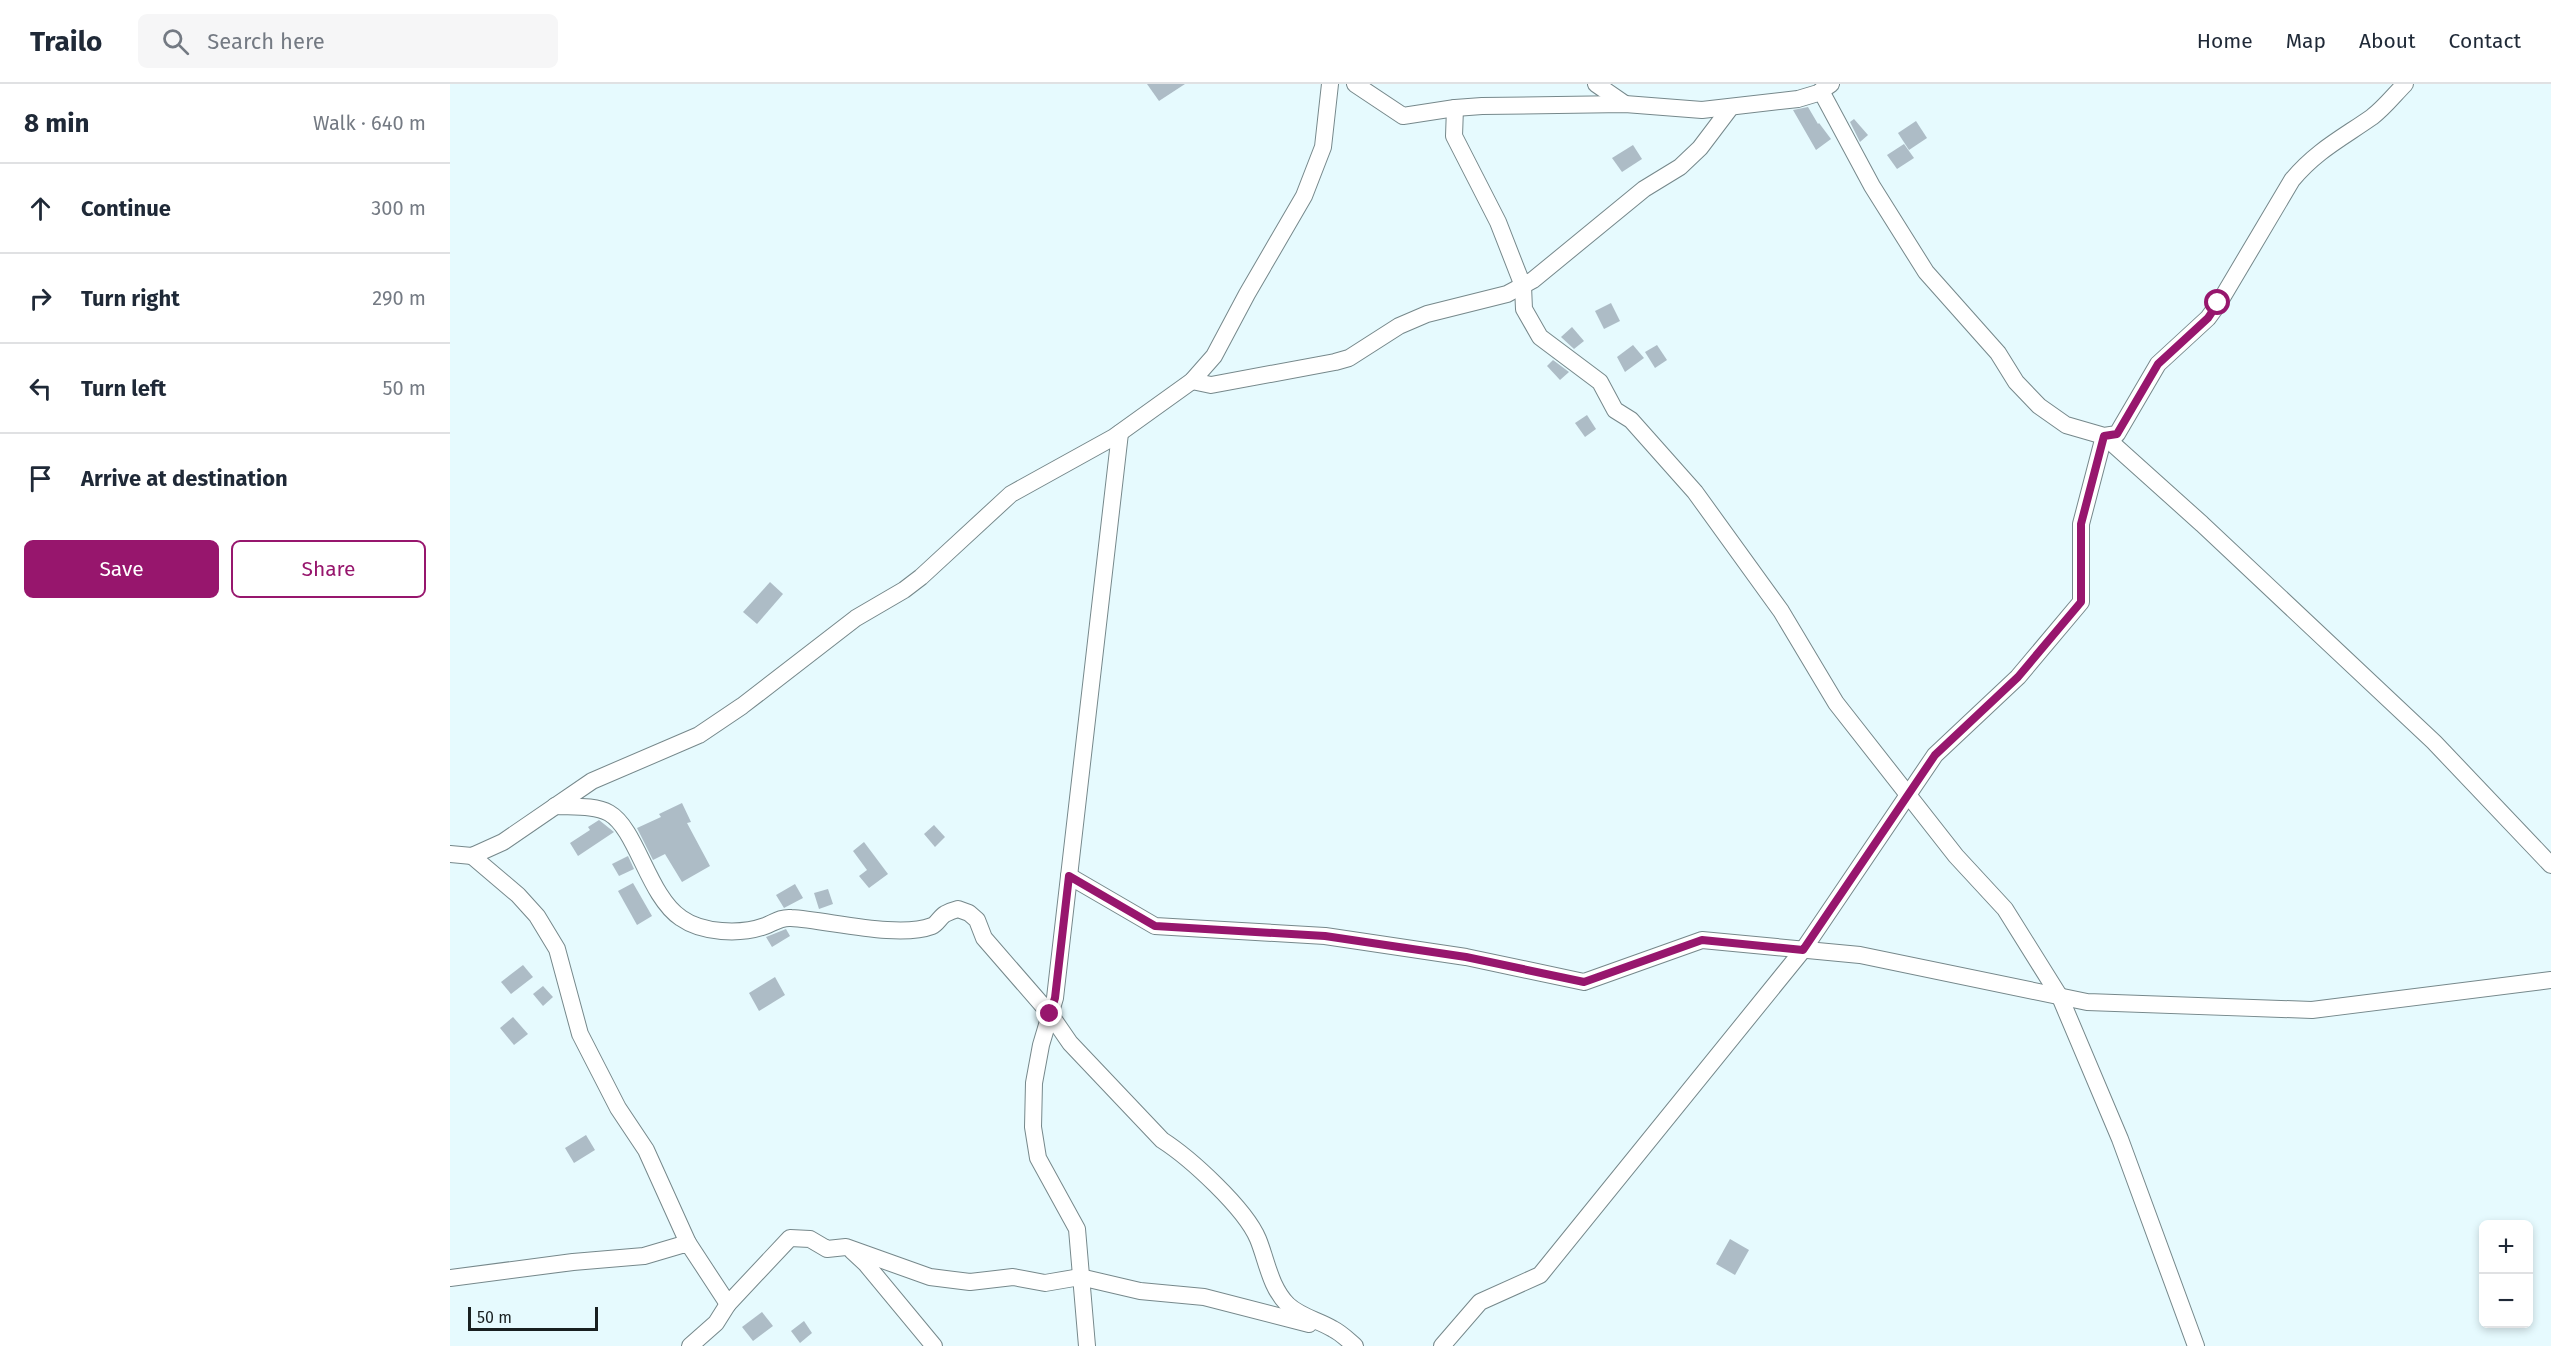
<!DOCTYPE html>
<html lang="en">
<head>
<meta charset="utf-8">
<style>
  :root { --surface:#fff; --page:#f6f6f7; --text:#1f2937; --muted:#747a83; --line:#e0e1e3; --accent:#97166d }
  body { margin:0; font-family:"Fira Sans",sans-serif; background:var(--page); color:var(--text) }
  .controls { position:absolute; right:18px; bottom:18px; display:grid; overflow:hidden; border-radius:9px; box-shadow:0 3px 9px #0003 }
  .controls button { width:54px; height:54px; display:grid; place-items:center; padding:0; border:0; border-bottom:2px solid var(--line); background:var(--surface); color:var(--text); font:30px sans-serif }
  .scale { position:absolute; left:18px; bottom:15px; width:130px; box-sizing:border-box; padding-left:6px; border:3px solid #181f20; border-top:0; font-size:16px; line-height:21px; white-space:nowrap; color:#181f20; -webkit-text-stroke:4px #e6fafe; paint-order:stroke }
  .stop { position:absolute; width:18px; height:18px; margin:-14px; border:4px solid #97166d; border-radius:50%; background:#fff }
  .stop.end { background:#97166d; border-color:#fff; box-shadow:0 2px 6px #0008 }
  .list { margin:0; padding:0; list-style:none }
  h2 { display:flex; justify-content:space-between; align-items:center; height:78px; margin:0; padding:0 24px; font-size:26px }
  h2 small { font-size:20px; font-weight:400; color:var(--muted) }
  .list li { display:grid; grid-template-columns:39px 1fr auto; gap:18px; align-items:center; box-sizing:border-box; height:90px; padding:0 24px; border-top:2px solid var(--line) }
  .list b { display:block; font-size:22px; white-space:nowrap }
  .list em { font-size:20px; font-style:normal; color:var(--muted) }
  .actions { display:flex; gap:12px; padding:18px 24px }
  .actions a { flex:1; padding:14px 0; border:2px solid var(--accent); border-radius:9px; text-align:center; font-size:21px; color:var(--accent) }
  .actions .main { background:var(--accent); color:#fff }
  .icon { flex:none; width:33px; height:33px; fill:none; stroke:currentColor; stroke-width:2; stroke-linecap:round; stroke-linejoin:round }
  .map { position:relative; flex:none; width:2101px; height:1262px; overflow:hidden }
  header { display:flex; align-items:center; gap:36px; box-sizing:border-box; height:84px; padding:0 30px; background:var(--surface); border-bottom:2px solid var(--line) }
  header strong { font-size:28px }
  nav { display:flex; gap:33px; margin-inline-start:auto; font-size:21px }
  .search { width:420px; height:54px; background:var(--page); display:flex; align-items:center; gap:15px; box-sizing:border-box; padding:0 21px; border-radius:9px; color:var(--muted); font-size:22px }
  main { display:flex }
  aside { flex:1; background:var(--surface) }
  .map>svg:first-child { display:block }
</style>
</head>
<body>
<header>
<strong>Trailo</strong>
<div class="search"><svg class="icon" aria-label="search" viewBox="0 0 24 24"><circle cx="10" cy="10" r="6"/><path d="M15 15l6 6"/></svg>Search here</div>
<nav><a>Home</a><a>Map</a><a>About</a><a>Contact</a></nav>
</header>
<main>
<aside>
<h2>8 min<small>Walk · 640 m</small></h2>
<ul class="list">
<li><svg class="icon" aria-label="ahead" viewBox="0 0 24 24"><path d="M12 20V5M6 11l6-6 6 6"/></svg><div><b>Continue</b></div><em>300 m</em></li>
<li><svg class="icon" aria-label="right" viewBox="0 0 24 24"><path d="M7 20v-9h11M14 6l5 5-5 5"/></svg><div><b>Turn right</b></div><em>290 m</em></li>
<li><svg class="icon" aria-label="left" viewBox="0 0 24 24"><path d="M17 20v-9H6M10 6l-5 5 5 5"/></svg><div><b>Turn left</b></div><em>50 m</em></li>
<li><svg class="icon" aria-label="arrive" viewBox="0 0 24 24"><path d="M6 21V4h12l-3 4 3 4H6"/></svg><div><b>Arrive at destination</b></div></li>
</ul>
<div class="actions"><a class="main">Save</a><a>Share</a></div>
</aside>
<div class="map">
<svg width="2101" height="1262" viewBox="0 0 2101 1262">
  <rect width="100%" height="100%" fill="#e6fafe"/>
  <!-- building -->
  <g fill="#adbcc6">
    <path d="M697 0H735L709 17Z"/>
    <path d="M1358 23 1368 40 1369 39 1381 55 1366 66 1343 26Z"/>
    <path d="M1404 35 1418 51 1410 58 1400 38Z"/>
    <path d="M1466 37 1477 54 1459 66 1448 49Z"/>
    <path d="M1454 60 1464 74 1447 85 1437 71Z"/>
    <path d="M1183 61 1192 75 1172 88 1162 74Z"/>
    <path d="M1161 219 1170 237 1154 245 1145 227Z"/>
    <path d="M1122 243 1134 257 1124 265 1111 253Z"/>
    <path d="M1183 261 1194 274 1175 288 1167 273Z"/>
    <path d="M1207 261 1217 276 1205 284 1195 268Z"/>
    <path d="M1103 276 1119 288 1110 296 1097 282Z"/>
    <path d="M1137 331 1146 345 1135 353 1125 339Z"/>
    <path d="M320 498 333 510 307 540 293 528Z"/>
    <path d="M232 719 241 738 237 739 260 782 232 798 215 770 203 776 187 744 211 733 209 730Z"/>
    <path d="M149 736 164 748 128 772 120 759 140 746 138 743Z"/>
    <path d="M484 741 495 753 485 763 474 750Z"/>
    <path d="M414 758 438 790 419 804 409 792 417 786 403 767Z"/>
    <path d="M178 772 184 785 169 792 162 780Z"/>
    <path d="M183 799 202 832 187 841 168 807Z"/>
    <path d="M345 800 353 814 334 824 326 811Z"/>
    <path d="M378 805 383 820 369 825 364 809Z"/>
    <path d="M336 845 340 852 322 863 316 853Z"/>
    <path d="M73 881 83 893 61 910 51 898Z"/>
    <path d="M325 893 335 911 309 927 299 909Z"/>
    <path d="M93 902 103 913 93 922 83 910Z"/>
    <path d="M63 933 78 950 64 961 50 944Z"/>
    <path d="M136 1051 145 1066 124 1079 115 1064Z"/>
    <path d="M1280 1155 1299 1166 1285 1191 1266 1180Z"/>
    <path d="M312 1228 323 1242 303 1257 292 1243Z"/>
    <path d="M354 1237 362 1249 350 1259 341 1247Z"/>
  </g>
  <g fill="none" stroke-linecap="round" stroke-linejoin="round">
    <defs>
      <g id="street">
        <path d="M905 0 953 32 1005 24 1032 22 1175 20 1252 26 1348 15 1368 9 1381 0"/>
        <path d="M1146 0 1175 20"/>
        <path d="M1371 7 1422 102 1476 188 1548 269 1566 298 1589 322 1616 341 1654 352 1667 350 1708 280 1758 234 1769 219 1842 96C1866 67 1892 54 1922 33 1934 24 1944 11 1955 0"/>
        <path d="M1005 24 1004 52 1048 138 1073 202 1074 225 1090 253 1150 298 1165 326 1181 336 1245 408 1331 527 1386 619 1506 772 1555 825 1610 913 1670 1055 1746 1262"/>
        <path d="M742 297 761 301 885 278 899 274 949 242 977 230 1057 210 1083 196 1194 105 1230 83 1250 64 1281 23"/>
        <path d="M1654 352 1752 440 1984 658 2101 781"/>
        <path d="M105 722C122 723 145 721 159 729 187 745 198 812 231 834 252 849 290 851 315 842 323 839 331 833 341 834 378 836 448 855 482 842 487 840 490 833 495 830 499 828 504 826 508 825L519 829 527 836 534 854 600 930 620 959 712 1056C740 1074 795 1124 808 1155 817 1177 820 1203 838 1221 851 1233 868 1236 883 1245 891 1249 898 1256 905 1262"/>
        <path d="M0 770 22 772 53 758 142 697 249 651 292 622 406 534 454 506 471 493 561 410 664 353 742 297 764 272 797 210 854 112 873 63 880 0"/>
        <path d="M22 772 68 811 87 832 107 865 130 950 168 1024 196 1066 238 1159"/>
        <path d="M619 792 705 842 875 852 1016 873 1134 898 1252 856 1410 871 1637 918 1862 926 2101 896"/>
        <path d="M402 1167 416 1180 484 1262"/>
        <path d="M0 1194 123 1178 194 1172 238 1159 278 1220 340 1154 360 1155 377 1165 396 1163 480 1193 520 1198 563 1193 595 1199 630 1193 690 1207 754 1213 859 1240"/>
        <path d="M240 1262 266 1239 278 1220"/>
        <path d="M637 1262 627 1145 588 1074 583 1043 584 999 591 961 605 914 670 349"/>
        <path d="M992 1262 1030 1218 1090 1191 1353 866 1485 671 1568 593 1631 518V440L1654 352"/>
      </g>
    </defs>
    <!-- street casing -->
    <use href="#street" stroke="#76888b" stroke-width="18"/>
    <!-- street -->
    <use href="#street" stroke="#fff" stroke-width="16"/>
  </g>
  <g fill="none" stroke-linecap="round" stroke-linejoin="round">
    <!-- route -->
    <path stroke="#97166d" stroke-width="8" d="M600 930 605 914 619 792 705 842 875 852 1016 873 1134 898 1252 856 1353 866 1485 671 1568 593 1631 518V440L1654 352 1667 350 1708 280 1758 234 1768 219"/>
  </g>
</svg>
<div class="controls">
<button>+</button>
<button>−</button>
</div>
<div class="scale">50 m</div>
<div class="stop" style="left:1768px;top:219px"></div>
<div class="stop end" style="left:600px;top:930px"></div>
</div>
</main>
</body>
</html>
